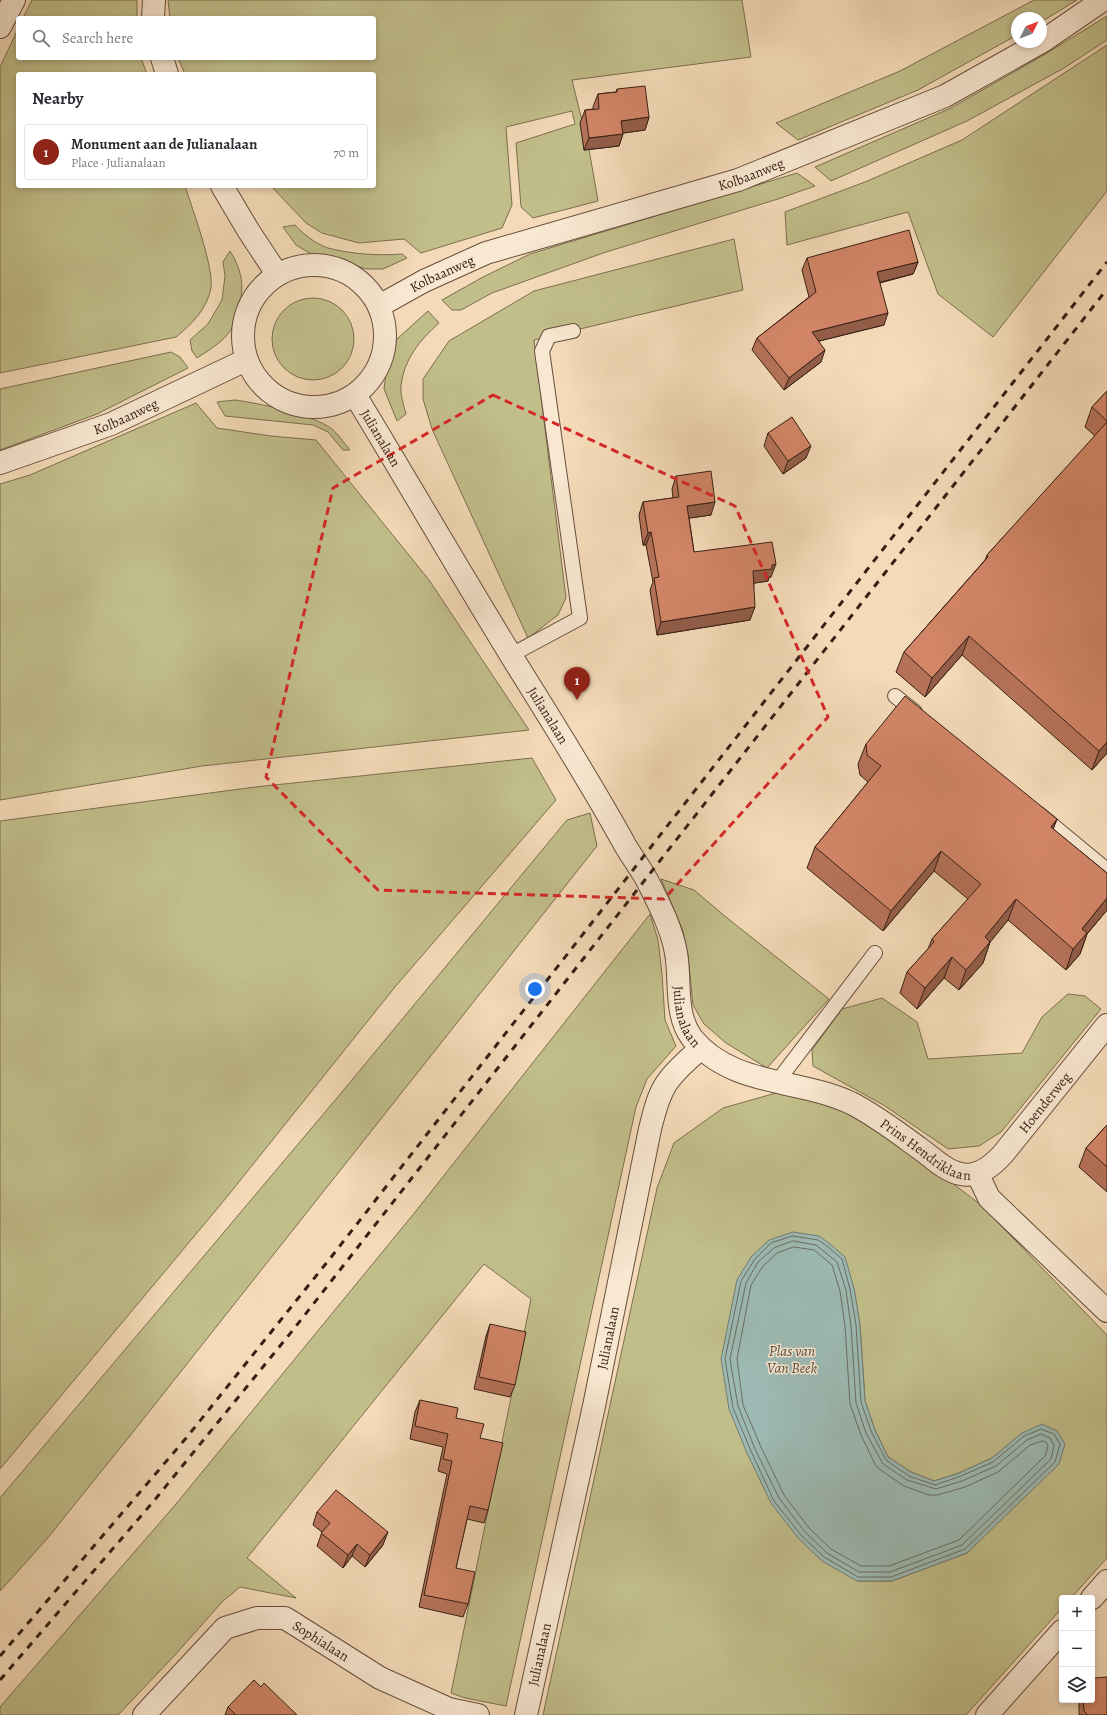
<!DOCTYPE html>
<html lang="en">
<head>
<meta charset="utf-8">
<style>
  :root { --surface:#fff; --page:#f7f7f7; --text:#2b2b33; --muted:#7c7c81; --line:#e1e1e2; --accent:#8f2418 }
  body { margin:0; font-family:Alegreya,serif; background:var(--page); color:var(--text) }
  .controls { position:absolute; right:12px; bottom:12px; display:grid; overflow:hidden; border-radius:4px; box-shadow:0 2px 6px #0003 }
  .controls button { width:36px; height:36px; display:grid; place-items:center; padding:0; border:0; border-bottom:1px solid var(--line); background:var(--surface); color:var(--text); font:20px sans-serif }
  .compass { position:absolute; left:1011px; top:12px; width:36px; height:36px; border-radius:50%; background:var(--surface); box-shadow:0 2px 6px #0003; rotate:48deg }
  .you { position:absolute; left:535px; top:989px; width:14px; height:14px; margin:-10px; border:3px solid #fff; border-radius:50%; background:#1a73e8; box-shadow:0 0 0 6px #1a73e833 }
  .badge { display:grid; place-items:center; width:26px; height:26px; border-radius:50%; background:var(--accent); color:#fff; font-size:13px; font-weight:700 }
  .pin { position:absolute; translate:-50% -33px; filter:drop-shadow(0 1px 2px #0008) }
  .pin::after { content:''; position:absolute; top:21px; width:14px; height:12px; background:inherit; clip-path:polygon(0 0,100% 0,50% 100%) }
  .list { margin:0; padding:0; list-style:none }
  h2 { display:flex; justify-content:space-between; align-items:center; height:52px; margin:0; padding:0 16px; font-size:17px }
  h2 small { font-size:13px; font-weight:400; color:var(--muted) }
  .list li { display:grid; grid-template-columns:26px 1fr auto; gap:12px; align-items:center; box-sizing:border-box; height:56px; margin:0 8px 8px; padding:0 8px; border:1px solid var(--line); border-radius:4px }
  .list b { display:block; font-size:15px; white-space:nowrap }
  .list p { margin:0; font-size:13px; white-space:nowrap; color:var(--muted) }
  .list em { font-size:13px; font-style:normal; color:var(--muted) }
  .icon { flex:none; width:22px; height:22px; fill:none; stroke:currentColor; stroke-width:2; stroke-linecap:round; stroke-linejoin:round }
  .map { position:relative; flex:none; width:1107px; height:1715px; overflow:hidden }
  .search { position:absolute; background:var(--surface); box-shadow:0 2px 6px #0003; left:16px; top:16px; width:360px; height:44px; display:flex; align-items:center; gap:10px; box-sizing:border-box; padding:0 14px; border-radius:4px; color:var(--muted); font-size:15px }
  .panel { position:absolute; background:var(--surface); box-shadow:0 2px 6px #0003; left:16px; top:72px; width:360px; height:116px; border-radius:4px }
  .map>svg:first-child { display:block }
</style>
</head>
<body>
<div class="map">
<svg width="1107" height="1715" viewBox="0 0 1107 1715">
  <rect width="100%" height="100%" fill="#f4dab8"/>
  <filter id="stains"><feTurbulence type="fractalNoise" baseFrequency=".005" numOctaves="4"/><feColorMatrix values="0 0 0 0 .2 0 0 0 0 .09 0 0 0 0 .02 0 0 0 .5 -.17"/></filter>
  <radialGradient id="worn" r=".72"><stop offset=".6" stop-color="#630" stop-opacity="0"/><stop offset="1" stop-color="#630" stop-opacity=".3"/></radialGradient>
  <!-- green -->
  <g fill="#c1be8a" stroke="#7c6e4f" fill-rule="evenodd">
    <path d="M32 0H137V18H23Z"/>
    <path d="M168 0H742L751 57 572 80 589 149 598 201 533 218 521 207 516 143 575 124 572 111 506 127 512 205 502 228 421 253 404 239 359 243 322 233 306 223 271 186H374V74H185L178 58H374V18H170Z"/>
    <path d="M1034 0H1077L1041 22V18H1017V35L918 90 798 140 776 123 900 71Z"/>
    <path d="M1107 16V40L1064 68 967 121 831 181 815 167 951 108 1047 53Z"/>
    <path d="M18 29V58H141L147 74H18V186H185C192 208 214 267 211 288 207 309 192 324 176 337L0 373V67Z"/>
    <path d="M1107 45V191L993 337 938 294 908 212 787 245 785 212 865 182 962 140Z"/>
    <path d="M797 173 815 186 778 199 603 253 492 293 461 310H452L442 300 483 277 530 254Z"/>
    <path d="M295 225C303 234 316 244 328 248 351 254 378 256 402 254L407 258 383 269H367L311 254 296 245 283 227Z"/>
    <path d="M734 239 743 290 534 340 566 598 558 615 528 638 432 429 423 399V379L449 341 534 291Z"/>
    <path d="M230 251C244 274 245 290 236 316 234 320 233 326 231 330 223 342 209 350 197 358L192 351 190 340 208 324 222 300 225 276 223 262Z"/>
    <circle cx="313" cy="339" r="41"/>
    <path d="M428 311 439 323C420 340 404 359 401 386 400 394 404 406 406 414L397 421 384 389 387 366 397 339Z"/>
    <path d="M171 352 180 357 188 368 97 414 0 450V389Z"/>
    <path d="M235 400C258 403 314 415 332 429 339 435 344 443 350 450H343L328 432 313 425 225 416 217 402Z"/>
    <path d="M196 403 217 428 271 436 316 440 429 580 529 730 202 766 0 800V484L30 475Z"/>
    <path d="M532 758 556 800 395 987 226 1198 0 1469V821L255 787Z"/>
    <path d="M590 813 597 846 133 1432 46 1540 0 1591V1498L342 1092 567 820Z"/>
    <path d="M661 879 694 890 726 917 829 999 767 1068 726 1043 704 1024 693 1005 688 955 683 931Z"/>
    <path d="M650 914 658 940 662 974 665 1020 676 1046 647 1079 636 1107 506 1706 465 1698 451 1693 531 1299 484 1264 247 1558 296 1598 240 1587 223 1601 175 1655 118 1715H0V1707L176 1504 416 1211Z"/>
    <path d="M1068 994 1085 996 1101 1009 1001 1132 979 1146 948 1149 885 1106 813 1066 812 1050 842 1009 882 998 917 1022 928 1059 1022 1053 1042 1017Z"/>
    <path d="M776 1093 814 1096 868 1119 981 1205 1107 1335V1558L1071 1598H1062V1608L966 1715H543L657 1188 674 1143 723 1108ZM854 1288 860 1325 865 1401 875 1430 888 1457 911 1472 934 1481 959 1473 992 1458 1022 1433 1009 1511 967 1553 892 1581H857Z"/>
  </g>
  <!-- water -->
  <path fill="#9cbab3" stroke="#747c73" d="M793 1232 819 1236 829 1243 845 1257 854 1288 860 1325 865 1401 875 1430 888 1457 911 1472 934 1481 959 1473 992 1458 1022 1433 1042 1424 1057 1431 1065 1444 1059 1464 967 1553 892 1581H857L822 1561 798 1538 771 1503 747 1453 729 1409 721 1359 737 1280 751 1257 769 1240Z"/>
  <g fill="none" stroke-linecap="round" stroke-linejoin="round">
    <!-- shore -->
    <g stroke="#6a6c64" stroke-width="1">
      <path d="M793 1236 818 1240 827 1246 842 1259 850 1289 856 1325 861 1402 871 1431 886 1460 909 1476 935 1485 961 1476 993 1462 1024 1436 1041 1429 1054 1434 1060 1444 1055 1462 965 1549 891 1577H858L824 1557 801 1535 774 1501 751 1451 733 1408 725 1359 741 1281 755 1259 771 1243Z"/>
      <path d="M793 1241 816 1245 837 1262 846 1290 851 1326 856 1403 866 1433 883 1464 907 1480 936 1489 962 1481 996 1466 1027 1440 1041 1434 1050 1438 1054 1445 1051 1459 962 1545 890 1572H859L827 1553 805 1532 779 1498 755 1449 738 1406 730 1359 746 1283 758 1262 774 1248Z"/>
      <path d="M794 1247 814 1250 832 1265 840 1291 845 1326 850 1404 861 1435 875 1464 879 1469 904 1486 929 1495H937L965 1487 998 1472 1030 1445 1042 1441 1046 1442 1048 1446 1045 1456 959 1540 889 1566H861L831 1549 809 1528 784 1495 761 1447 743 1405 737 1359 751 1285 763 1266 777 1253Z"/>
    </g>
    <defs>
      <g id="service">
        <path d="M511 655 580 618 542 351 549 336 573 331"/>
        <path d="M895 696 915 712"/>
        <path d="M1039 814 1107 870"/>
        <path d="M777 1082 875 953"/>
      </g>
      <g id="minor">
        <path d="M0 27 14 0"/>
        <path id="s1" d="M355 395C409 484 461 574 515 662 553 723 591 783 625 845 632 857 641 869 648 882 659 904 672 929 676 953 681 981 674 1014 692 1038 732 1087 798 1078 851 1103 875 1115 897 1132 919 1148 932 1157 945 1171 961 1174 978 1178 992 1166 1003 1154L1107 1025"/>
        <path d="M977 1173 989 1198 1107 1311"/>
        <path d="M1092 1598 1107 1581"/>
        <path id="s2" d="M144 1715 225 1628 257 1618H285L380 1678 449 1709 478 1715"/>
        <path id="s3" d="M526 1715 594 1406 650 1129C654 1114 657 1098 666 1084 675 1070 689 1059 701 1048"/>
        <path d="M987 1715 1062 1631"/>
      </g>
      <g id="tertiary">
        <path d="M153 18 154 0"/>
        <path d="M162 58 167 74"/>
        <path d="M222 186 248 230 277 274"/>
        <circle cx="314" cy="336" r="71"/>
        <path id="s4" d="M379 306 424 281 486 253 738 180 945 96 1043 41 1103 0"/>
        <path id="s5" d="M0 463 111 424 246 360"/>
      </g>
    </defs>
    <!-- service casing -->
    <use href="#service" stroke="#664e3d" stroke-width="16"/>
    <!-- minor casing -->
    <use href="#minor" stroke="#664e3d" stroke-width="24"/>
    <!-- tertiary casing -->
    <use href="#tertiary" stroke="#664e3d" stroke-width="24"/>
    <!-- service -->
    <use href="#service" stroke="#f8e7d1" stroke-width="14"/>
    <!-- minor -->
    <use href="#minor" stroke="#f8e7d1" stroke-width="22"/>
    <!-- tertiary -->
    <use href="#tertiary" stroke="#f8e7d1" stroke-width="22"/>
    <!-- rail -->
    <g stroke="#371f14" stroke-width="3" stroke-dasharray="7 7" stroke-linecap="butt">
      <path d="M0 1656 187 1437 332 1256 1107 262"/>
      <path d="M0 1680 153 1502 293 1330 1107 289"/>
    </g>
  </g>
  <!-- wall -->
  <g fill="#b57259" stroke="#371f14">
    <path d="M617 89 649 117 645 130 623 133 619 146 584 150 580 123 585 110 593 109V107L598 94 616 92Z"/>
    <path d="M807 258 918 262 913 274 880 283 884 325 819 341 821 362 784 390 752 350 757 338 809 297 802 270Z"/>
    <path d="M1107 391V753L1092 770 962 655 925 697 896 672 904 652 985 560 987 555 1095 436 1085 427 1092 407Z"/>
    <path d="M768 433 806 458 783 474 764 446Z"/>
    <path d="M676 476 711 515 689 518 694 552 771 577H769L768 581 754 583 750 620 657 635 650 590 653 582 646 545H643L639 515 643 502 673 498 672 489Z"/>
    <path d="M866 744 1057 819 1053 829 1107 873V910L1087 934 1080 954 1066 970 1008 920 990 942 983 963 959 990 944 978 917 1009 900 993 907 972 928 949 932 939 968 899 934 871 883 931 807 868 815 847 868 782 860 775 858 764Z"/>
    <path d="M1107 1125V1192L1079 1167 1086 1148Z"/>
    <path d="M490 1324 515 1385 510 1397 474 1389 486 1336Z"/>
    <path d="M420 1400 456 1418 480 1438 488 1510 484 1523 467 1519 456 1568 468 1604 463 1617 419 1607 447 1474 438 1471 443 1447 410 1439 415 1412Z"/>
    <path d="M317 1512 383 1545 365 1567 352 1556 343 1568 317 1546 322 1532 313 1525Z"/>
    <path d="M1080 1700H1092L1107 1715H1079V1704Z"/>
    <path d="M228 1707 297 1715H225Z"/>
  </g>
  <!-- shaded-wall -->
  <g fill="#935d48" stroke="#371f14">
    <path d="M649 117 645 130 617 134 621 121Z"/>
    <path d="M623 134 619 146 584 150 589 138Z"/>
    <path d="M918 262 913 274 873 284 877 272Z"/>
    <path d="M888 313 884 325 807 344 812 332Z"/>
    <path d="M825 350 821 362 784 390 789 378Z"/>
    <path d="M811 446 806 458 783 474 788 461Z"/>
    <path d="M715 502 711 515 683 519 687 506Z"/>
    <path d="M651 532 646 545H643L648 533Z"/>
    <path d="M776 564 771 577H769L768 581 749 584 753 571 772 565Z"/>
    <path d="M755 607 750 620 657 635 661 622Z"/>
    <path d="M969 636 962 655 925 697 932 678Z"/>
    <path d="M1107 742V753L1092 770 1099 751Z"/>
    <path d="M1057 819 1049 840 1051 827Z"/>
    <path d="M941 851 934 871 883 931 891 911Z"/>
    <path d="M1107 898V910L1087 934 1080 954 1066 970 1073 949 1082 929Z"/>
    <path d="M1016 899 1008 920 987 946 990 942 983 963 959 990 966 970 985 937Z"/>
    <path d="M952 957 944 978 917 1009 925 988Z"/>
    <path d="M388 1532 383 1545 365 1567 370 1555Z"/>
    <path d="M357 1544 352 1556 343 1568 348 1555Z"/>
  </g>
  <!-- building -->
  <g fill="#d28567" stroke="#371f14">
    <path d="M645 86 649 117 621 121 623 134 589 138 585 110 599 109 598 94 617 92V89Z"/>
    <path d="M909 230 918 262 877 272 888 313 812 332 825 350 789 378 757 338 816 292 807 258Z"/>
    <path d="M1107 391V421L1092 407Z"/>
    <path d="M792 417 811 446 788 461 768 433Z"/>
    <path d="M1107 422V742L1099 751 969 636 932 678 904 652 988 557 987 555Z"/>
    <path d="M711 471 715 502 687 506 694 552 772 542 776 564 772 565V569L753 571 755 607 661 622 654 578 659 577 651 532 648 533 643 502 679 497 676 476Z"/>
    <path d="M905 696 1057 819 1051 827 1107 873V898L1082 929 1087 933 1073 949 1016 899 985 937 990 942 966 970 952 957 925 988 907 972 934 942 932 939 981 884 941 851 891 911 815 847 881 766 867 755 866 744Z"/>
    <path d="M1107 1125V1167L1086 1148Z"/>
    <path d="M490 1324 526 1332 515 1385 479 1377Z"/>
    <path d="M420 1400 458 1408 456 1418 484 1424 480 1438 503 1443 488 1510 470 1506 456 1568 475 1572 468 1604 424 1595 452 1461 443 1459 448 1434 415 1426Z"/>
    <path d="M336 1490 388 1532 370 1555 357 1544 348 1555 321 1533 330 1523 317 1512Z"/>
    <path d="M1107 1677V1715H1088L1084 1711 1083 1700H1092V1681L1095 1678Z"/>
    <path d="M254 1680 261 1687 264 1683 297 1715H236L228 1707Z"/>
  </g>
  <!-- marked area -->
  <path fill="none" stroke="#d62828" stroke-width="3" stroke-dasharray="8 5" stroke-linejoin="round" d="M493 395 735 506 828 717 664 899 378 890 266 777 333 488Z"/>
  <g text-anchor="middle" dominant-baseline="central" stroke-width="3" stroke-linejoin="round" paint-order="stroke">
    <!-- street labels -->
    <g font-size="14" fill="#371f14" stroke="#f8e7d1">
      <text stroke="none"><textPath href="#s4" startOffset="396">Kolbaanweg</textPath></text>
      <text stroke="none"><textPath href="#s4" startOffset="71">Kolbaanweg</textPath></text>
      <text stroke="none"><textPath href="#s5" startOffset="134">Kolbaanweg</textPath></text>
      <text stroke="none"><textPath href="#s1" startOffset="50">Julianalaan</textPath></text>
      <text stroke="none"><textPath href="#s1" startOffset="374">Julianalaan</textPath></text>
      <text stroke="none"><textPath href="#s1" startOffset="710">Julianalaan</textPath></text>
      <text stroke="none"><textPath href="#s1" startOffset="1154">Hoenderweg</textPath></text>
      <text stroke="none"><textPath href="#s1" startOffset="996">Prins Hendriklaan</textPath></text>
      <text stroke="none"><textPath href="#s3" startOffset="386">Julianalaan</textPath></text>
      <text stroke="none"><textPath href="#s2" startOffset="223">Sophialaan</textPath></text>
      <text stroke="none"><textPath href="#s3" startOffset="62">Julianalaan</textPath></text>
    </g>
    <!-- water labels -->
    <g font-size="15" font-style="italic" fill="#554e44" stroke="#f8e7d1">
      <text x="792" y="1351">Plas van<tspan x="792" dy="17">Van Beek</tspan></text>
    </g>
  </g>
  <rect width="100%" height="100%" filter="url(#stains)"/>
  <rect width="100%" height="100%" fill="url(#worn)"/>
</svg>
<div class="controls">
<button>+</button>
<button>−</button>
<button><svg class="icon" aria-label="layers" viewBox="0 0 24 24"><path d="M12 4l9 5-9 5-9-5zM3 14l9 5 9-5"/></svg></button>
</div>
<svg class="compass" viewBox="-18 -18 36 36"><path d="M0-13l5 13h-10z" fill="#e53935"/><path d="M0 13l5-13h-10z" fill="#7c7c81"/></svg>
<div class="you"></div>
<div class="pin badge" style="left:577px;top:700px">1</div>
<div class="search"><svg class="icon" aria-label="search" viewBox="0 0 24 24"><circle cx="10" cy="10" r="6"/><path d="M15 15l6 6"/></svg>Search here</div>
<section class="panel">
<h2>Nearby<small></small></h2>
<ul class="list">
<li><span class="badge">1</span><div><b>Monument aan de Julianalaan</b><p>Place · Julianalaan</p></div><em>70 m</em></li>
</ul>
</section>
</div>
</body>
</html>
